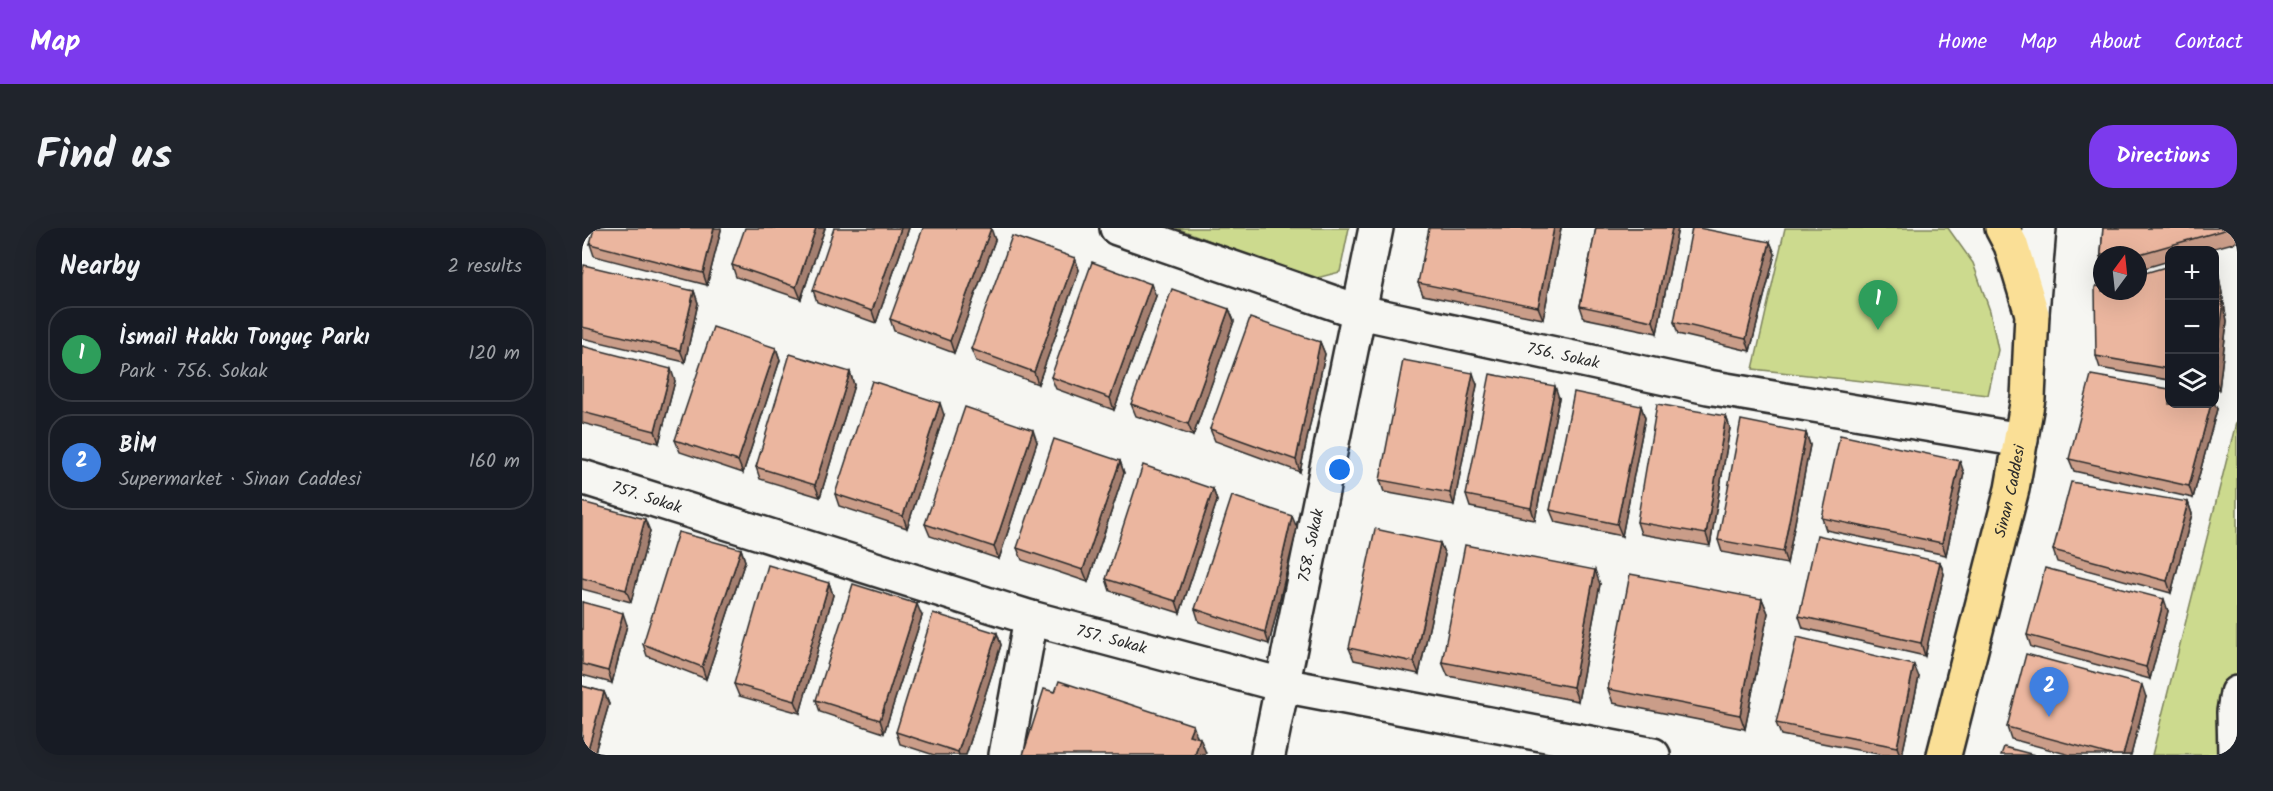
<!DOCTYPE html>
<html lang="en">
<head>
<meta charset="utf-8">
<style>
  :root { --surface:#171b24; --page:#20242c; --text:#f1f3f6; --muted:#9ea1a6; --line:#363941; --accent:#7c3aed }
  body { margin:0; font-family:Kalam,sans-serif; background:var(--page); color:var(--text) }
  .controls { position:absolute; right:18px; top:18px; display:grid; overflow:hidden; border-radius:12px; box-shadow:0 6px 24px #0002 }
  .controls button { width:54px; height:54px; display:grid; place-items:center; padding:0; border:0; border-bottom:2px solid var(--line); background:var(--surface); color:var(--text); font:30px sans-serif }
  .compass { position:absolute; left:1511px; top:18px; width:54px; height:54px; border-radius:50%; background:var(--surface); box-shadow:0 6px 24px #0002; rotate:15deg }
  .you { position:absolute; left:758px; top:242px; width:21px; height:21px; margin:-15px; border:4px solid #fff; border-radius:50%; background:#1a73e8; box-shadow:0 0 0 9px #1a73e833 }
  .badge { display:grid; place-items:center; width:39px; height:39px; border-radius:50%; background:var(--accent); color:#fff; font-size:20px; font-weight:700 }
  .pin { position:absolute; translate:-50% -50px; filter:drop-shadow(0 2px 3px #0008) }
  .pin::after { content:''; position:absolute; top:32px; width:21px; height:18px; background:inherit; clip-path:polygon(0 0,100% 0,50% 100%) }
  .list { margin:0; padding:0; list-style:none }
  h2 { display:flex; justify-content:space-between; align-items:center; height:78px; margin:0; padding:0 24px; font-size:26px }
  h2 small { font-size:20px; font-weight:400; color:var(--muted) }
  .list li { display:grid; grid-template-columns:39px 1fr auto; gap:18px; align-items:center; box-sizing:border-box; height:96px; margin:0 12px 12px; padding:0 12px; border:2px solid var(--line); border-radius:24px }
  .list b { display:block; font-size:22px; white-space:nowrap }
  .list p { margin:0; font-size:20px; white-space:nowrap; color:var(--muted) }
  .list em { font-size:20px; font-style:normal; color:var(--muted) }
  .icon { flex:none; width:33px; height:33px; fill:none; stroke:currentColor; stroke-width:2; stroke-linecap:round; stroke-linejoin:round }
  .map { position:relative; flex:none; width:1655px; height:527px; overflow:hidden; border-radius:24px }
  header { display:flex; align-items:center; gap:36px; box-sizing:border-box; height:84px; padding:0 30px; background:var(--accent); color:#fff }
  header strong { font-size:28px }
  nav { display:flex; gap:33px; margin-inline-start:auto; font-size:21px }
  .intro { display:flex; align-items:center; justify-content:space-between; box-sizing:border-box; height:144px; padding:0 36px }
  h1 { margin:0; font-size:42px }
  .button { padding:15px 27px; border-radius:24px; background:var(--accent); color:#fff; font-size:21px; font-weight:700 }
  main { display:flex; gap:36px; padding:0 36px }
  aside { flex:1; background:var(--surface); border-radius:24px; box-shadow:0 6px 24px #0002 }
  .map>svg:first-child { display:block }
</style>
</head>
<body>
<header>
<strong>Map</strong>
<nav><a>Home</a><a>Map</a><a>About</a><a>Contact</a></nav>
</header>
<div class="intro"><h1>Find us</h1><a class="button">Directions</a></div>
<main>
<aside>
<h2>Nearby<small>2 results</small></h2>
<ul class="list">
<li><span class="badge" style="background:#2e9e5b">1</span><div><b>İsmail Hakkı Tonguç Parkı</b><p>Park · 756. Sokak</p></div><em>120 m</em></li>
<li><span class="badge" style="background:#3f7fe0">2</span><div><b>BİM</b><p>Supermarket · Sinan Caddesi</p></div><em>160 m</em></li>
</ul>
</aside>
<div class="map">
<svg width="1655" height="527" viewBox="0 0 1655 527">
  <rect width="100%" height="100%" fill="#f6f6f2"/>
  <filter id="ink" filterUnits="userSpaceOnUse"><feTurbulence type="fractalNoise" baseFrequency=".0167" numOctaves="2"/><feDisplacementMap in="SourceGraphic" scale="12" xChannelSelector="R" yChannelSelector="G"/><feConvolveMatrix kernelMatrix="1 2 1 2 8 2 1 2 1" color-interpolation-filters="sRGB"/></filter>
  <g filter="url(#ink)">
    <!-- green -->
    <g fill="#ccda8e" stroke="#7c825c" stroke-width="1.5">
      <path d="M594 0H767L758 44 731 51Z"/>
      <path d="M1203 0H1366L1391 35 1408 83 1416 122 1406 167 1171 141Z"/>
      <path d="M1655 191V465L1645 527H1570Z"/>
    </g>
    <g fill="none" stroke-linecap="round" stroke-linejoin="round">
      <defs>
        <g id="minor">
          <path id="s1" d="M535 0 778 84 1126 159 1439 212"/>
          <path d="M1450 85 1457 0"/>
          <path id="s2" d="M0 249 449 390 700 457 1071 527"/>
          <path d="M424 527 449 390"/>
          <path id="s3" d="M686 527 794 0"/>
          <path d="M1653 527 1652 484 1655 465"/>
        </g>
        <g id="major">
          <path id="s4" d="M1362 527 1430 261 1446 170 1450 86 1429 17 1420 0"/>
        </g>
      </defs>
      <!-- minor casing -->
      <use href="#minor" stroke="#2b2b2b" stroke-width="38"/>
      <!-- major casing -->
      <use href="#major" stroke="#2b2b2b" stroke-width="38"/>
      <!-- minor -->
      <use href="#minor" stroke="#f6f6f2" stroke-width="33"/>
      <!-- major -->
      <use href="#major" stroke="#fadf96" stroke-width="33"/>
    </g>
    <!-- wall -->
    <g fill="#ca9d89" stroke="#2b2b2b" stroke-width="1.5">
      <path d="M243 0 219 71 154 49 150 37Z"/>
      <path d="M327 0 294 95 235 74 231 62Z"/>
      <path d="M979 0 961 91 841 67 836 55Z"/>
      <path d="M1014 0H1096L1075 105 1002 90 998 78Z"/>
      <path d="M1521 0H1654L1655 4V14L1625 22H1587V33L1556 42V27H1520V43L1518 37Z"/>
      <path d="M139 2 125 57 12 28 8 16Z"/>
      <path d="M413 12 372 125 312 103 308 91Z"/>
      <path d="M1188 14 1193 26 1168 123 1096 106 1092 94Z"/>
      <path d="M493 30 497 42 456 156 394 133 389 121Z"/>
      <path d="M1632 32 1635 38 1645 93 1637 161 1632 160Z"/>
      <path d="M1587 38V152L1518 140 1514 128Z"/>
      <path d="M0 46 112 63 116 75 103 134 0 110Z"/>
      <path d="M574 68 532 182 474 161 469 149Z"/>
      <path d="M647 81 652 93 611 208 554 188 549 176Z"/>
      <path d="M738 114 743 126 718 244 633 213 628 201Z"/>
      <path d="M0 118 93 153 77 215 0 195Z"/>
      <path d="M194 120 198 132 161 245 98 224 93 212Z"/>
      <path d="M268 144 272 157 238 269 178 251 174 239Z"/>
      <path d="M895 157 872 277 802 264 798 252Z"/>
      <path d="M977 170 953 292 888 279 884 267Z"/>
      <path d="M1059 178 1063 190 1040 308 973 294 968 282Z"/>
      <path d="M1635 181 1611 270 1492 243 1487 231Z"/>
      <path d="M362 187 325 300 257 278 253 266Z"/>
      <path d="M1144 188 1148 200 1128 318 1059 306 1055 294Z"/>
      <path d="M1224 205 1228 217 1205 336 1140 324 1136 312Z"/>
      <path d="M455 214 417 331 348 308 343 296Z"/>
      <path d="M538 233 542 245 506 354 440 332 435 320Z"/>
      <path d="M1382 245 1364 327 1244 302 1240 290Z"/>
      <path d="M631 261 635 273 598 385 528 363 524 351Z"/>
      <path d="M0 274 68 303 49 374 0 361Z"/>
      <path d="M1606 274 1610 286 1589 365 1475 334 1471 322Z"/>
      <path d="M715 300 687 416 617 394 613 381Z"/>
      <path d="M858 315 863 327 837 446 772 432 767 420Z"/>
      <path d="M159 321 163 333 124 451 65 428 61 416Z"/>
      <path d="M1358 334 1362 346 1343 428 1221 400 1217 388Z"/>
      <path d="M247 355 251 367 218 485 157 468 152 456Z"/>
      <path d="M1018 356 996 473 866 448 860 434Z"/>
      <path d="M1180 371 1186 385 1163 501 1031 475 1026 461Z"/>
      <path d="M0 374 45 397 30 455 0 447Z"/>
      <path d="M1586 383 1568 451 1449 419 1445 407Z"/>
      <path d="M340 388 302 505 238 484 234 472Z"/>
      <path d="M415 405 419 417 384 527H352L318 516 314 504Z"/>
      <path d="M1337 449 1320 527H1301L1199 507 1194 495Z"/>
      <path d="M0 458 22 464 27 476 12 527H0Z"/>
      <path d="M1564 469 1549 527H1488L1429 511 1425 499Z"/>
    </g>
    <!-- shaded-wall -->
    <g fill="#a47f6f" stroke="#2b2b2b" stroke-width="1.5">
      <path d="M132 0H139V2L125 57 121 45Z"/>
      <path d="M234 0H243L219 71 214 59Z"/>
      <path d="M319 0H327L294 95 290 83Z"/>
      <path d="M409 0 413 12 372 125 368 113Z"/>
      <path d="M972 0H979L961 91 956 79Z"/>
      <path d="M1090 0H1096L1075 105 1071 93Z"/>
      <path d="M1188 14 1193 26 1168 123 1164 111Z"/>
      <path d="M493 30 497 42 456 156 452 144Z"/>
      <path d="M1632 32 1635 38 1645 93 1637 161 1632 149Z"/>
      <path d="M569 56 574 68 532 182 528 170Z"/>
      <path d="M112 63 116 75 103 134 98 122Z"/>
      <path d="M647 81 652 93 611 208 606 196Z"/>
      <path d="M738 114 743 126 718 244 714 232Z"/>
      <path d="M194 120 198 132 161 245 156 233Z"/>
      <path d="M89 141 93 153 77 215 73 203Z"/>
      <path d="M268 144 272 157 238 269 233 257Z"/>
      <path d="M891 145 895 157 872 277 868 265Z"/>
      <path d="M973 158 977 170 953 292 949 280Z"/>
      <path d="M1632 174 1635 181 1611 270 1607 258 1629 176H1632Z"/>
      <path d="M358 175 362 187 325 300 321 288Z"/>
      <path d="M1059 178 1063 190 1040 308 1035 296Z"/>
      <path d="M1144 188 1148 200 1128 318 1124 306Z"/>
      <path d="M451 202 455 214 417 331 412 319Z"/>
      <path d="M1224 205 1228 217 1205 336 1201 324Z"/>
      <path d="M538 233 542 245 506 354 501 342Z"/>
      <path d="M1378 233 1382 245 1364 327 1360 315Z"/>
      <path d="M631 261 635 273 598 385 594 373Z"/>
      <path d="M1606 274 1610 286 1589 365 1585 353Z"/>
      <path d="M710 288 715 300 687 416 683 404Z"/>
      <path d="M63 291 68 303 49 374 44 362Z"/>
      <path d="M858 315 863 327 837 446 832 434Z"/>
      <path d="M159 321 163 333 124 451 120 439Z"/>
      <path d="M1358 334 1362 346 1343 428 1339 415Z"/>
      <path d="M1013 342 1018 356 996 473 991 459Z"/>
      <path d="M247 355 251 367 218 485 213 473Z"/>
      <path d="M1180 371 1186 385 1163 501 1158 487Z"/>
      <path d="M1582 371 1586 383 1568 451 1564 439Z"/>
      <path d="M335 376 340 388 302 505 298 492Z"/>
      <path d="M41 385 45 397 30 455 26 443Z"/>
      <path d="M415 405 419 417 384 527H377L376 524Z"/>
      <path d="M1332 437 1337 449 1320 527H1318L1315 519Z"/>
      <path d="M1560 457 1564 469 1549 527H1541Z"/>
      <path d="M22 464 27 476 12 527H9L6 521Z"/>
      <path d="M611 497 616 511 607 507Z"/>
      <path d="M618 510 624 525 623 527H613Z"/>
    </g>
    <!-- building -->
    <g fill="#ebb69f" stroke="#2b2b2b" stroke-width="1.5">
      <path d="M12 0H132L121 45 8 16Z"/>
      <path d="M163 0H234L214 59 150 37Z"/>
      <path d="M252 0H319L290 83 231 62Z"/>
      <path d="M341 0H409L368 113 308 91Z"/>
      <path d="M847 0H972L956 79 836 55Z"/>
      <path d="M1014 0H1090L1071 93 998 78Z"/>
      <path d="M1110 0H1117L1188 14 1164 111 1092 94Z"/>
      <path d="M1521 0H1649L1554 27H1520V37H1518Z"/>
      <path d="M430 8 493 30 452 144 389 121Z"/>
      <path d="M510 34 569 56 528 170 469 149Z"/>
      <path d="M2 37 112 63 98 122 0 99V46Z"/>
      <path d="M1587 38V141L1514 128 1513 59 1520 57V63H1556V47Z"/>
      <path d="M1632 38 1641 81 1632 147Z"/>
      <path d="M590 61 647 81 606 196 549 176Z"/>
      <path d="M668 90 738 114 714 232 628 201Z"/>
      <path d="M131 99 194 120 156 233 93 212Z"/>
      <path d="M0 118 89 141 73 203 0 184Z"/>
      <path d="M208 126 268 144 233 257 174 239Z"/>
      <path d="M821 132 891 145 868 265 798 252Z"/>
      <path d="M908 146 973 158 949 280 884 267Z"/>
      <path d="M1509 147 1587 161V176H1629L1607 258 1487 231Z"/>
      <path d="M290 153 358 175 321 288 253 266Z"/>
      <path d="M992 164 1059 178 1035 296 968 282Z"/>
      <path d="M1075 176 1144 188 1124 306 1055 294Z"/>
      <path d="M383 179 451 202 412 319 343 296Z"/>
      <path d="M1159 192 1224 205 1201 324 1136 312Z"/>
      <path d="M1258 207 1378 233 1360 315 1240 290Z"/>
      <path d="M472 211 538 233 501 342 435 320Z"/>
      <path d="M561 237 631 261 594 373 524 351Z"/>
      <path d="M1489 254 1606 274 1585 353 1471 322Z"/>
      <path d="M650 268 710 288 683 404 613 381Z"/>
      <path d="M0 274 63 291 44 362 0 350Z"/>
      <path d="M793 301 858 315 832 434 767 420Z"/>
      <path d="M96 304 159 321 120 439 61 416Z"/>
      <path d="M1235 307 1358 334 1339 415 1217 388Z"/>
      <path d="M883 317 1013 342 991 459 860 434Z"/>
      <path d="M186 337 247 355 213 473 152 456Z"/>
      <path d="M1463 340 1582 371 1564 439 1445 407Z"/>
      <path d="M1048 346 1180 371 1158 487 1026 461Z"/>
      <path d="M271 356 335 376 298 492 234 472Z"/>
      <path d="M0 374 41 385 26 443 0 436Z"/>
      <path d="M351 385 415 405 376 524 314 504Z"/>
      <path d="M1215 409 1332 437 1315 519 1194 495Z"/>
      <path d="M1444 426 1560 457 1541 527H1529L1425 499Z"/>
      <path d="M477 453 611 497 607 507 618 510 613 527H441L462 461 473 464Z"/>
      <path d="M0 458 22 464 6 521 0 519Z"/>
      <path d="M1422 519 1453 527H1419Z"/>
    </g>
  </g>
  <g text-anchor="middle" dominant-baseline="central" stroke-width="4.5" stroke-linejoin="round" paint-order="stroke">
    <!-- street labels -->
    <g font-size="16" fill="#2b2b2b" stroke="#f6f6f2">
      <text stroke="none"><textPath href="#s1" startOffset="465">756. Sokak</textPath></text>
      <text stroke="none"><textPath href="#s4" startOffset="272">Sinan Caddesi</textPath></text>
      <text stroke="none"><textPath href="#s2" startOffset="68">757. Sokak</textPath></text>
      <text stroke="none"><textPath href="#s3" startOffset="214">758. Sokak</textPath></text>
      <text stroke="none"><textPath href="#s2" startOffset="554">757. Sokak</textPath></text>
    </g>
  </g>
</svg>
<div class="controls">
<button>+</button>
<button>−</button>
<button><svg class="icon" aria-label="layers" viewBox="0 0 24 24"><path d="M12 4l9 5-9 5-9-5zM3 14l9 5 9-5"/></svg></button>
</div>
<svg class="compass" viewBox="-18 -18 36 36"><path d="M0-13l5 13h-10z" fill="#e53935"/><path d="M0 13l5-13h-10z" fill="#9ea1a6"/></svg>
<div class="you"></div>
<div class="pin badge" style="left:1296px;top:102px;background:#2e9e5b">1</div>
<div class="pin badge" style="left:1467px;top:489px;background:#3f7fe0">2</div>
</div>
</main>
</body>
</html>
